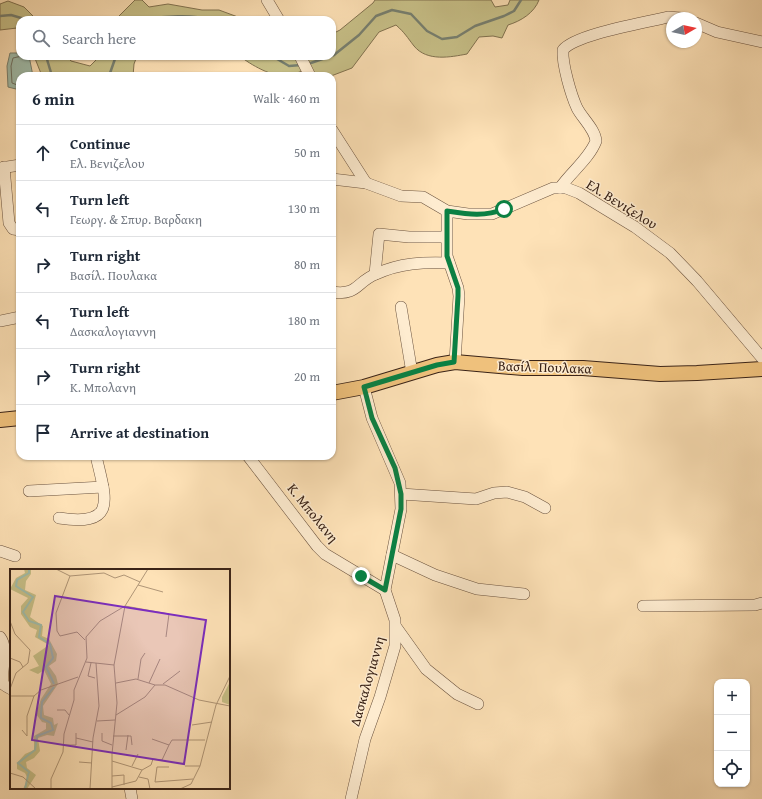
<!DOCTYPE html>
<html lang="en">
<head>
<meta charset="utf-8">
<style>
  :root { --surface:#fff; --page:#f2f2f3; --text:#1f2937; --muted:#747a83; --line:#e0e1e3 }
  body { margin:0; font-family:"Gentium Book Plus",serif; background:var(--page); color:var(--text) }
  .controls { position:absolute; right:12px; bottom:12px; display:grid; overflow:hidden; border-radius:8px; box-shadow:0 1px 3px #0004 }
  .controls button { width:36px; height:36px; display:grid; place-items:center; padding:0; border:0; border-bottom:1px solid var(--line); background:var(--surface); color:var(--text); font:20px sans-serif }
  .compass { position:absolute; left:666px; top:12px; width:36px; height:36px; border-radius:50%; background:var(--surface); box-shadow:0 1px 3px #0004; rotate:81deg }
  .stop { position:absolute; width:12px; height:12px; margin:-9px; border:3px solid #0b8043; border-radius:50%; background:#fff }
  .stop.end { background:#0b8043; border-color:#fff; box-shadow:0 1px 4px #0008 }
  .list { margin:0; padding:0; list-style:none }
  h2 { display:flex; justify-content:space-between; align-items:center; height:52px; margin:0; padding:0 16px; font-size:17px }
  h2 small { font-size:13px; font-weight:400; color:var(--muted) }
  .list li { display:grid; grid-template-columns:26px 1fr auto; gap:12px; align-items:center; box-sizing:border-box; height:56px; padding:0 16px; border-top:1px solid var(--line) }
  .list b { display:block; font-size:15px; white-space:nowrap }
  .list p { margin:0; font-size:13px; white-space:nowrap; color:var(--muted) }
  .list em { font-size:13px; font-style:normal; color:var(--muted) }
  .icon { flex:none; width:22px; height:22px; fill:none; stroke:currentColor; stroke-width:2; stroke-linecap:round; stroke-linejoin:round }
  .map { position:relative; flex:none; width:762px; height:799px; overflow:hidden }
  .search { position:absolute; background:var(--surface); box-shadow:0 1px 3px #0004; left:16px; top:16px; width:320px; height:44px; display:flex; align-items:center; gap:10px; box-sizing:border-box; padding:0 14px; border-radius:12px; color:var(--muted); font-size:15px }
  .panel { position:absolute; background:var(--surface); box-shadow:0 1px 3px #0004; left:16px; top:72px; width:320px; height:388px; border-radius:12px }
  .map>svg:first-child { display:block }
</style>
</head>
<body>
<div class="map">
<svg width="762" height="799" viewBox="0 0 762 799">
  <rect width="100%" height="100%" fill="#fee2b7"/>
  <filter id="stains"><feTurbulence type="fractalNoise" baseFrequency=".005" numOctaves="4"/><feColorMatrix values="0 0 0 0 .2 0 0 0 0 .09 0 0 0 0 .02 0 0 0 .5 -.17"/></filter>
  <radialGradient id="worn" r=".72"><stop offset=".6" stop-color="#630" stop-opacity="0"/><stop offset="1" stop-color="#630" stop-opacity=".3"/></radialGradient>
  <!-- green -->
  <g fill="#c8c189" stroke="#817250">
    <path d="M135 0H142L149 7 168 4 202 10H219L246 20H115Z"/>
    <path d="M375 0H491L495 7 508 5 510 0H539C534 13 521 21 508 25L502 38 493 36 479 37 467 54C451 57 427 62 414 46 407 37 405 33 396 25L379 32 352 68 331 76H305L302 71C297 73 292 75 287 76 274 78 249 64 240 56H332V34L340 30 373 3Z"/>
    <path d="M8 1 24 7 37 20H20V31L17 28 0 30V4Z"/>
    <path d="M34 56H67L71 61 90 66 100 56H137L134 64 133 76H42Z"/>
  </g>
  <!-- water -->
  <path fill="#a0bead" stroke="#778071" d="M10 53H20V56H29L33 76H20V90L8 87 7 66Z"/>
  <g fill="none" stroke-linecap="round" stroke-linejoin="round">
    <!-- shore -->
    <path stroke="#6d7062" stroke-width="1" d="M20 86 12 83 11 66 13 58 22 56"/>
    <!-- stream -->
    <g stroke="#778071" stroke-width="2.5">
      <path d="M0 16 11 15 28 20"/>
      <path d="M145 20C164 16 192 14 211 20"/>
      <path d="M46 56 52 76"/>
      <path d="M272 56 289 66 301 65"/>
      <path d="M308 64 334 55 359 35 376 16 392 10 411 14 427 31 442 39 457 37 475 26 504 16 514 11 521 0"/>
      <path d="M109 76 116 56"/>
    </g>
    <defs>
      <g id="minor">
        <path d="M267 0 279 20"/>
        <path d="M696 23 717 32 762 42"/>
        <path d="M300 56 310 76"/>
        <path d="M332 130 366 183"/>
        <path d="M4 167 9 223 13 229 20 230"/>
        <path d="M0 168 20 165"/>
        <path d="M332 179 366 183 401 196 423 197 447 211 468 214H492L553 188H566L579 193 635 227 670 253 697 281 762 358"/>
        <path d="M560 188C571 172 589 159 596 141 595 129 582 118 577 108 571 95 562 64 563 50 576 34 645 23 668 17L681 18"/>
        <path d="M447 211V256L458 288 459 296 455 362"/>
        <path d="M375 274 379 234 409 237H446"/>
        <path d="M332 292C358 296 356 282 376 274 400 263 423 262 449 263"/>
        <path d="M401 307 412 373"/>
        <path d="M0 321 20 317"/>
        <path d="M248 456 317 546 325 554 385 590"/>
        <path d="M29 491 103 487"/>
        <path d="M401 494 476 499 494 493 507 492 525 497 545 508"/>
        <path d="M59 518C118 527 106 499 96 456"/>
        <path d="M0 551 15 556"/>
        <path d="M392 555 435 575 477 589 524 594"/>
        <path d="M643 606 755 605 762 603"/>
        <path d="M396 627 426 669 457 694 478 704"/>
        <path d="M0 637C10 650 0 672 3 684 5 686 9 688 11 689"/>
        <path d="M130 788 132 799"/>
        <path d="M351 799 365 739 380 697 395 646V620L385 590 401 509 400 483 372 418 364 387"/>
      </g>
      <g id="major">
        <path d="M332 393 364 387 437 365 455 362 523 368H583L660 374 697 373 762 369"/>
        <path d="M0 420 20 418"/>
      </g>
    </defs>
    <!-- minor casing -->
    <use href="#minor" stroke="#6b533f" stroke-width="12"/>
    <!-- major casing -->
    <use href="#major" stroke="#3a2317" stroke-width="16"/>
    <!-- minor -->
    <use href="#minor" stroke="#feecd0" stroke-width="11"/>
    <!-- major -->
    <use href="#major" stroke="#efc17c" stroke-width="14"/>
  </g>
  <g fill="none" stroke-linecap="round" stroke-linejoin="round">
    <!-- route -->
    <path stroke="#0b8043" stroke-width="5" d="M361 576 385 590 401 509V494L395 468 372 418 364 387 437 365 454 362 458 296V288L447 256V211C467 214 485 217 504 209"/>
  </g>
  <g text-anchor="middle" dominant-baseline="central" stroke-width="3" stroke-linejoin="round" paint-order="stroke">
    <!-- street labels -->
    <g font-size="14" fill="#3a2317" stroke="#feecd0">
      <text transform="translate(622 204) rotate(32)">Ελ. Βενιζελου</text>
      <text transform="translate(545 367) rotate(2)">Βασίλ. Πουλακα</text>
      <text transform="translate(313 513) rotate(51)">Κ. Μπολανη</text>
      <text transform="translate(367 681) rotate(-74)">Δασκαλογιαννη</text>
    </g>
  </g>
  <!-- overview -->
  <g transform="translate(10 569)">
    <rect width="220" height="220" fill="#fee2b7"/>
    <path d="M14 0H21V5L16 12 15 21 26 26 20 48 33 57 32 67 39 70 47 85 46 92 39 97 46 107 48 115 33 137 34 146 43 149 44 156 48 154 44 167 37 166 28 169 30 182 24 189 16 193 17 199 26 206 17 220H13L18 210 15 204 7 200V194L15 185 24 181V167L36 160V154L32 153 26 145 31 130 41 115 34 101 28 105 19 101 29 97 23 87 39 76 25 68 27 61 20 58 11 45V37L18 29 0 20 6 9 15 4ZM220 113V136L212 133V128Z" fill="#c8c189"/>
    <path fill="none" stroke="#a0bead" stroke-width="2" d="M19 0V4L7 11 6 17 23 28 13 43 19 52 31 56 29 68 40 75 43 89 36 98 44 115M18 206 19 203 8 194 25 181 27 167 43 161 41 154 31 149V144L32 133 44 118M15 220 18 206"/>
    <path fill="none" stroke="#b09677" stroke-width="1" d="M46 0 60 7M60 7 46 44 47 62 50 67 67 63 75 71M60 7 94 4 105 9 114 6 130 13M0 9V23M128 16 153 23M0 52 5 65 20 81 18 94 6 104 0 120M0 89 10 93 13 98M76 93 104 96M81 94 78 107 85 109M128 110 131 90 135 84M106 114 126 110 145 116H155L189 131 220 137M139 114 150 90M153 115 170 102M0 127H24L31 121 68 108M47 141H55L59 146M106 146 135 128 145 116M87 152 105 151M182 156 202 153M12 161 17 167V147L24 127M92 164V172L102 176M103 167H121L122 176M66 169 83 173M142 170 159 176 162 171H195M54 176H66V164M116 181 118 166M102 192 132 201 126 212 102 218M69 193 82 194M122 197 128 185M175 197H190M159 198H147L145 213 183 210M132 201 141 196 143 190 152 191 159 176M0 204 13 208 26 220M102 207 114 206V216M129 208 138 210 140 220M41 220V210L53 183 54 165 64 131V121L77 89 76 68 90 52 115 37 159 45 156 68M80 220 83 169 89 137 86 94M102 220V185L107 134 104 96 115 37 138 0M170 220 181 215 190 197 206 136 220 107"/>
    <path fill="#7b2cbf" fill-opacity="0.15" stroke="#7b2cbf" stroke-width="2" d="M45 27 196 51 174 195 22 171Z"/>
    <rect width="220" height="220" fill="none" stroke="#3a2317" stroke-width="2"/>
  </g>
  <rect width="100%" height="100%" filter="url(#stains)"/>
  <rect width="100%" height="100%" fill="url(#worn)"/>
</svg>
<div class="controls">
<button>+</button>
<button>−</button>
<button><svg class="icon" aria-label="locate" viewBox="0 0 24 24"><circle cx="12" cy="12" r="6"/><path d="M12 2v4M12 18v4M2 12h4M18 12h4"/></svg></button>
</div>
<svg class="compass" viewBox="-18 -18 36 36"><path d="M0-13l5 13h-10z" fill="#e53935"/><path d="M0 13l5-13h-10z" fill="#747a83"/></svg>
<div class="stop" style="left:504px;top:209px"></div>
<div class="stop end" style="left:361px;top:576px"></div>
<div class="search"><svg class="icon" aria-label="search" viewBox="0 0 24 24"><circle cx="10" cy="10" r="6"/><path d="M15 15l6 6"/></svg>Search here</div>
<section class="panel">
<h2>6 min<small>Walk · 460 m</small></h2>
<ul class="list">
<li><svg class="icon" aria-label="ahead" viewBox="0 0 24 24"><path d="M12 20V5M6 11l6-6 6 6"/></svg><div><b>Continue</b><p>Ελ. Βενιζελου</p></div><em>50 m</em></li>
<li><svg class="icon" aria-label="left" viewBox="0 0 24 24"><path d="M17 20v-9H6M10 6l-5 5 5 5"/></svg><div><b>Turn left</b><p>Γεωργ. &amp; Σπυρ. Βαρδακη</p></div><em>130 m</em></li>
<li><svg class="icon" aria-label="right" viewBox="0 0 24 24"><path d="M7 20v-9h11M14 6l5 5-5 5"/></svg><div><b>Turn right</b><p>Βασίλ. Πουλακα</p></div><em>80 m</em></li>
<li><svg class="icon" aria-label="left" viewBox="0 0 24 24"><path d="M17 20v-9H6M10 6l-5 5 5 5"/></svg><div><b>Turn left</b><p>Δασκαλογιαννη</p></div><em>180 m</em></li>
<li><svg class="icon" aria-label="right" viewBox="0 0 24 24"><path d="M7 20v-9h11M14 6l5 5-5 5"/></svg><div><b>Turn right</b><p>Κ. Μπολανη</p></div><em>20 m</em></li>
<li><svg class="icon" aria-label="arrive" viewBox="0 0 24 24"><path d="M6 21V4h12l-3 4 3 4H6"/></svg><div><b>Arrive at destination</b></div></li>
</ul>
</section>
</div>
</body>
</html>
